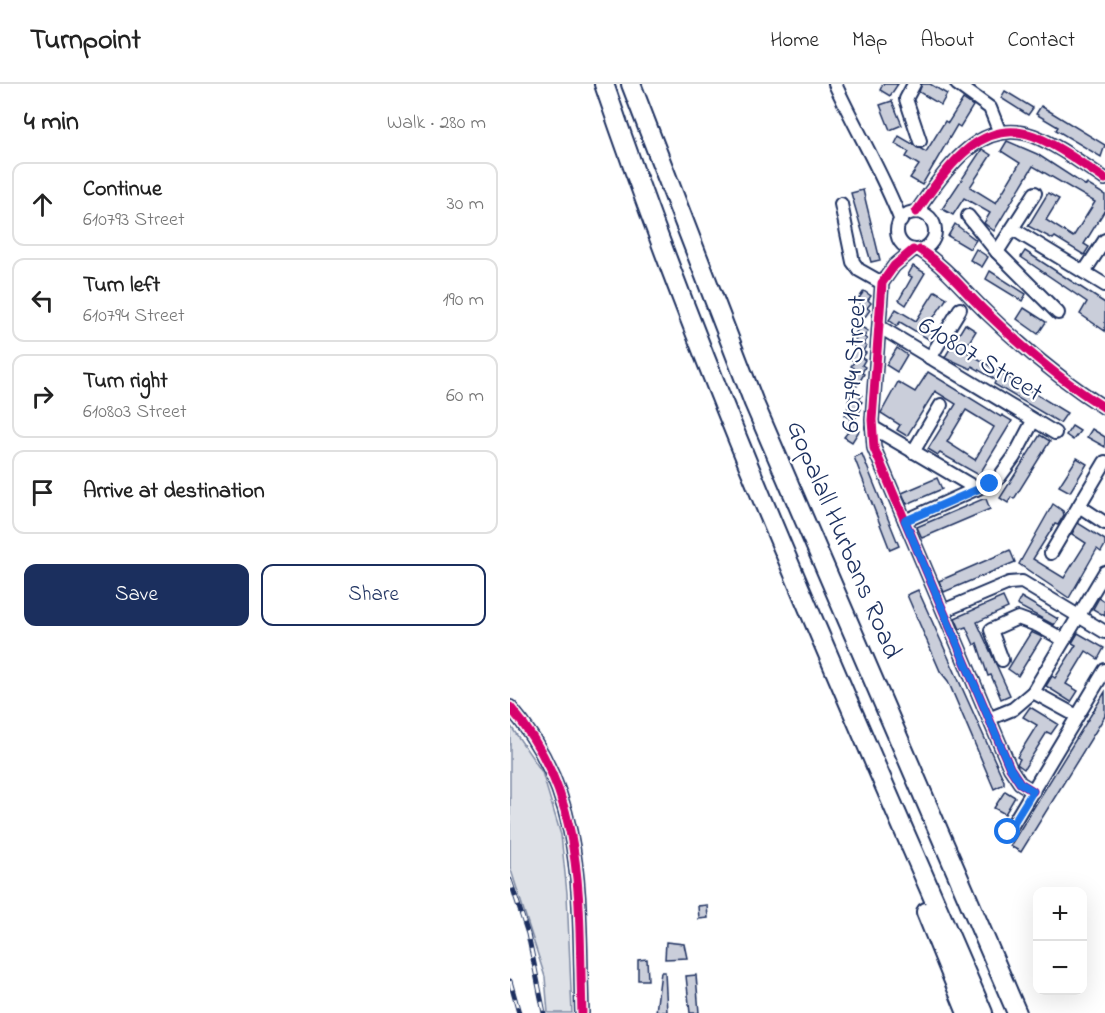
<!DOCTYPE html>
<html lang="en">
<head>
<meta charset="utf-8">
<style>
  :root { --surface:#fff; --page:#f6f6f6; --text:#222; --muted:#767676; --line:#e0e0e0; --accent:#1b2f5e }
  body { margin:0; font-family:"Indie Flower",sans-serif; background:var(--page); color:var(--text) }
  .controls { position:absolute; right:18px; bottom:18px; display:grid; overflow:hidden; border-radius:12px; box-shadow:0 6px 24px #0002 }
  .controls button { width:54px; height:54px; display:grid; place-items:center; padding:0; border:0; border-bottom:2px solid var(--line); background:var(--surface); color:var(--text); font:30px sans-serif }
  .stop { position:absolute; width:18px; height:18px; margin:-14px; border:4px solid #1a73e8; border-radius:50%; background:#fff }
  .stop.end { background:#1a73e8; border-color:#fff; box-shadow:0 2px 6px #0008 }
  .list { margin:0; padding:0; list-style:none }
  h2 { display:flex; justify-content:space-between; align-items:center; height:78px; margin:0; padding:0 24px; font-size:26px }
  h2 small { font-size:20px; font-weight:400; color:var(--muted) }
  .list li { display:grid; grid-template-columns:39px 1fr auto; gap:18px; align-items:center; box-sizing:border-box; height:84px; margin:0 12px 12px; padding:0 12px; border:2px solid var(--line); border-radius:12px }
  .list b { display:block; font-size:22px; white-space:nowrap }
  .list p { margin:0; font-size:20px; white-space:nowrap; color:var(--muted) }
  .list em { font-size:20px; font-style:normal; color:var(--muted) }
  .actions { display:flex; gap:12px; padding:18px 24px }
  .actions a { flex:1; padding:14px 0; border:2px solid var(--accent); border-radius:12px; text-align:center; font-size:21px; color:var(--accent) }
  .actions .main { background:var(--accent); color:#fff }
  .icon { flex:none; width:33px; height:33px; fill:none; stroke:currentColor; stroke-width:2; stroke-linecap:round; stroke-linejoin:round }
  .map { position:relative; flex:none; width:595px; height:929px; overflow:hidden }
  header { display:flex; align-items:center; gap:36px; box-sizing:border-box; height:84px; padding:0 30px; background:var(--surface); border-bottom:2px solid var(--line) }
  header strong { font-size:28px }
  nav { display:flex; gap:33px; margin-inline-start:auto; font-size:21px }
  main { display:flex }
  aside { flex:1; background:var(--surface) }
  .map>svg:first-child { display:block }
</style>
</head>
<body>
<header>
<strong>Turnpoint</strong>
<nav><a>Home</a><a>Map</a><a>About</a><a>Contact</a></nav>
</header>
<main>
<aside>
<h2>4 min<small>Walk · 280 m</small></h2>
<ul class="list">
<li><svg class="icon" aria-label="ahead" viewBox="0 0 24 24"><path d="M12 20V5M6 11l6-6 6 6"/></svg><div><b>Continue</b><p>610793 Street</p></div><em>30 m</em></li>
<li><svg class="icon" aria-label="left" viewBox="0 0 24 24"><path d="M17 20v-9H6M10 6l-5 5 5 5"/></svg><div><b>Turn left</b><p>610794 Street</p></div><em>190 m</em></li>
<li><svg class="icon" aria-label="right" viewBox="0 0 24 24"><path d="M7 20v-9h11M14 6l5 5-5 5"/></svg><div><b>Turn right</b><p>610803 Street</p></div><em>60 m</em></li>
<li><svg class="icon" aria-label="arrive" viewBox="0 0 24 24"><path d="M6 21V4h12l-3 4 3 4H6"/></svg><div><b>Arrive at destination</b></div></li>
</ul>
<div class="actions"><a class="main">Save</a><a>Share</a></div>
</aside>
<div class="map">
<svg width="595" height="929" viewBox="0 0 595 929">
  <rect width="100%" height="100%" fill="#fff"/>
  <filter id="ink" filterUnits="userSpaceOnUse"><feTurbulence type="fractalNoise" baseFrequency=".0167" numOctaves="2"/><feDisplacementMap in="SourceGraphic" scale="12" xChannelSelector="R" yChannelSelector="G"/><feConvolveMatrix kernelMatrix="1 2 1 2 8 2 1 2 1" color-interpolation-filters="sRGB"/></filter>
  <g filter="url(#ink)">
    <!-- green -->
    <path fill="#dee1e7" stroke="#7c88a2" stroke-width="1.5" d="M0 641 32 688 51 751 57 809 62 929H38L35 893 0 783Z"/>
    <!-- building -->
    <g fill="#caceda" stroke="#1b2f5e" stroke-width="1.5" fill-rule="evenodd">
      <path d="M373 0H388L380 12 370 6Z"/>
      <path d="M412 0H420L437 10 431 21 409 8Z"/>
      <path d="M495 7 523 24 518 31 491 14Z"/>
      <path d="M453 15 463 22 450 43 447 41 412 101 400 94 409 81 396 73 399 68 385 60 389 52 416 68 435 37 438 39Z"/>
      <path d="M382 17 392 41 380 46 370 21Z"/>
      <path d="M531 22 595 61 591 73 546 46 548 43 526 30Z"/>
      <path d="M497 57 527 70 576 102 577 100 595 111V126L574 160 579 163 574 171 545 153 543 155 518 142 538 109 549 115 536 136 563 153 585 118 523 82 484 147 474 139 480 129 454 114 443 131 432 125 472 65 481 71 460 103 486 119 510 79 491 67Z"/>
      <path d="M353 106 370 176 361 178 341 109Z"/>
      <path d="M445 140 466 156 460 165 438 152Z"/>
      <path d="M466 165 478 173 472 183 460 176Z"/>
      <path d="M515 167 595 219V247L570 230 577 218 511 173Z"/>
      <path d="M403 182 415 189 396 221 389 216 402 193 398 191Z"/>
      <path d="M480 187 516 210 512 217 476 195Z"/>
      <path d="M354 207 361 212 358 216 361 219 357 224 360 226 352 237 345 232 350 220 347 217Z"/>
      <path d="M425 207 437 214 417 243 425 248 420 256 390 238 387 242 379 236 386 225 406 237Z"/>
      <path d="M514 224 536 238 528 250 507 235Z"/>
      <path d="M455 240 466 247 454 266 557 329 550 339 484 300 486 296 462 282 461 285 435 273Z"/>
      <path d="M350 242 358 247 354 253 357 255 353 260 356 262 353 267 356 269 352 274 355 276 352 281 355 283 352 289 354 290 347 302 340 297 344 284 341 282 345 277 341 275 345 263 342 261 346 255 343 253Z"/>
      <path d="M387 264 397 271 387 288 376 281Z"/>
      <path d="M418 288 491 333 492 331 502 337 469 391 430 369 428 371 418 365 446 320 425 307 397 352 387 346 390 341 371 329 388 298 405 308ZM456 326 484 343 465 376 437 358Z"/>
      <path d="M344 306 352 311 349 316 352 318 348 323 351 325 344 336 349 340 346 345 349 347 342 358 334 353 338 348 335 346 341 335 335 331 340 318 338 317Z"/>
      <path d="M562 342 570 347 563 356 556 351Z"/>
      <path d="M582 345 595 353V363L577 353Z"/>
      <path d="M530 351 540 357 504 415 501 413 498 419 490 414Z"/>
      <path d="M352 370 389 462 380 466 344 373Z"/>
      <path d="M567 374 577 380 560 408 549 402Z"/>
      <path d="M427 394 432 405 397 420 392 409Z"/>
      <path d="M473 415H476L480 425 412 454 407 443Z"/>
      <path d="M543 420 553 427 554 431 548 441 545 440 523 475 554 494 576 459 562 450 568 439 595 456V461L591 468 587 465 559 514 509 480Z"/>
      <path d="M500 466 505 478 434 508 429 497Z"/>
      <path d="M408 506 494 697V700L484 705 438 597 430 587 397 511Z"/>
      <path d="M493 513 498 524 467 538 500 611 491 615 481 591 478 592 467 559 464 561 456 543 450 545 445 534Z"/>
      <path d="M511 513 548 535 544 541 507 521Z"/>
      <path d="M589 514 595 518V532L583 525Z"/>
      <path d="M521 548 532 553 508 592 498 585Z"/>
      <path d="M568 549 594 564 588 575 576 567 556 600 568 607 561 618 536 602 542 592 545 594 566 561 562 559Z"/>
      <path d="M595 608V632L511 768 500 762Z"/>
      <path d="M520 623 548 640 541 650 537 648 514 685 507 680 510 675 507 673 527 641 513 633Z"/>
      <path d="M495 707 505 713 495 730 484 724Z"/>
      <path d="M197 821 198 834 189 835 188 822Z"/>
      <path d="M156 858 174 860 177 874 155 875Z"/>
      <path d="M137 875 138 896H128V876Z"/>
      <path d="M151 888H155L157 928H146Z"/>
      <path d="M186 891 189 929H180L176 892Z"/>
    </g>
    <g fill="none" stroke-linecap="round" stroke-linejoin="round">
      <defs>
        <g id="minor">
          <path d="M325 0C346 46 373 90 391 137"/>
          <path d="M404 0 396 15 410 57"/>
          <path d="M447 0 480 24 490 49"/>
          <path d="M331 120 343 178 349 186 372 199"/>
          <path d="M406 128C433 91 468 31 524 52 549 62 572 80 595 95"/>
          <circle cx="406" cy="147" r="19"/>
          <path d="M458 132 487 168 548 229"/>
          <path d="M503 145 595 201"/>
          <path d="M403 166 384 182 372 199 362 336 364 364 500 684 510 699 523 707"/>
          <path d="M410 166C436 183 454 207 477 229 513 264 552 297 595 324"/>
          <path d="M487 168 525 109"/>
          <path d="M574 188 595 156"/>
          <path d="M370 243 545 349"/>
          <path d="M420 274 450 225"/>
          <path d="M362 343 467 405"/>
          <path d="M403 368 431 321"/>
          <path d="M569 422 595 439"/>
          <path d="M395 437 488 395 504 373 523 337"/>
          <path d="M541 469 595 378"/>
          <path d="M435 526 499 499 512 498 595 548"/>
          <path d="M492 576 481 546 508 534 527 541 554 556"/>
          <path d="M523 608 567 632"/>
          <path d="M0 623C78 714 68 816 72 929"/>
          <path d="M481 634 503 625 523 608 595 488"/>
          <path d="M498 748 595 586"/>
        </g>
        <g id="highway">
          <path d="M94 0C202 317 341 622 473 929"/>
          <path d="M121 0 244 319 507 929"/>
          <path d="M416 828 457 929"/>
        </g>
      </defs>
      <!-- minor casing -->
      <use href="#minor" stroke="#1b2f5e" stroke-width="16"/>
      <!-- highway casing -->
      <use href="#highway" stroke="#1b2f5e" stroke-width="22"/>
      <!-- minor -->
      <use href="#minor" stroke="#fff" stroke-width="12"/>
      <!-- highway -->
      <use href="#highway" stroke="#fff" stroke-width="18"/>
      <defs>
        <g id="rail">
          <path d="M0 796 18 850 34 929"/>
          <path d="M0 897 9 929"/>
        </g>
      </defs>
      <!-- rail casing -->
      <use href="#rail" stroke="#1b2f5e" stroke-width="5"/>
      <!-- rail -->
      <use href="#rail" stroke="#fff" stroke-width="3" stroke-dasharray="9" stroke-linecap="butt"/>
      <defs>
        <g id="cycleway">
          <path d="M406 128C433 91 468 31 524 52 549 62 572 80 595 95"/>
          <path d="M403 166 384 182 372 199 362 336 364 364 500 684 510 699 523 707"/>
          <path d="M410 166C436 183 454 207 477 229 513 264 552 297 595 324"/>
          <path d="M0 623C78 714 68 816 72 929"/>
        </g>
      </defs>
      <!-- cycleway casing -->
      <use href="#cycleway" stroke="#fff" stroke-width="13"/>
      <!-- cycleway -->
      <use href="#cycleway" stroke="#d6006c" stroke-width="9"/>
    </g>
  </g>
  <g fill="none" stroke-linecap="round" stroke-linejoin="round" filter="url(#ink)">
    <!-- route -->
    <path stroke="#1a73e8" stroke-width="8" d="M480 400 395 437 500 684 510 699 523 707 498 748"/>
  </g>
  <g text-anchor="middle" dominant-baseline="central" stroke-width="4.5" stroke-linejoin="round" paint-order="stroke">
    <!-- street labels -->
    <g font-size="27" fill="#1b2f5e" stroke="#fff">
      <text transform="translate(470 276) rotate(31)">610807 Street</text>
      <text transform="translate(345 280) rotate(-87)">610794 Street</text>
      <text transform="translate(333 456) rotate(67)">Gopalall Hurbans Road</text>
    </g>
  </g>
</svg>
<div class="controls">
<button>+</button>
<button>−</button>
</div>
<div class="stop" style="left:498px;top:748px"></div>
<div class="stop end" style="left:480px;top:400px"></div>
</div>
</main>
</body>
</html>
